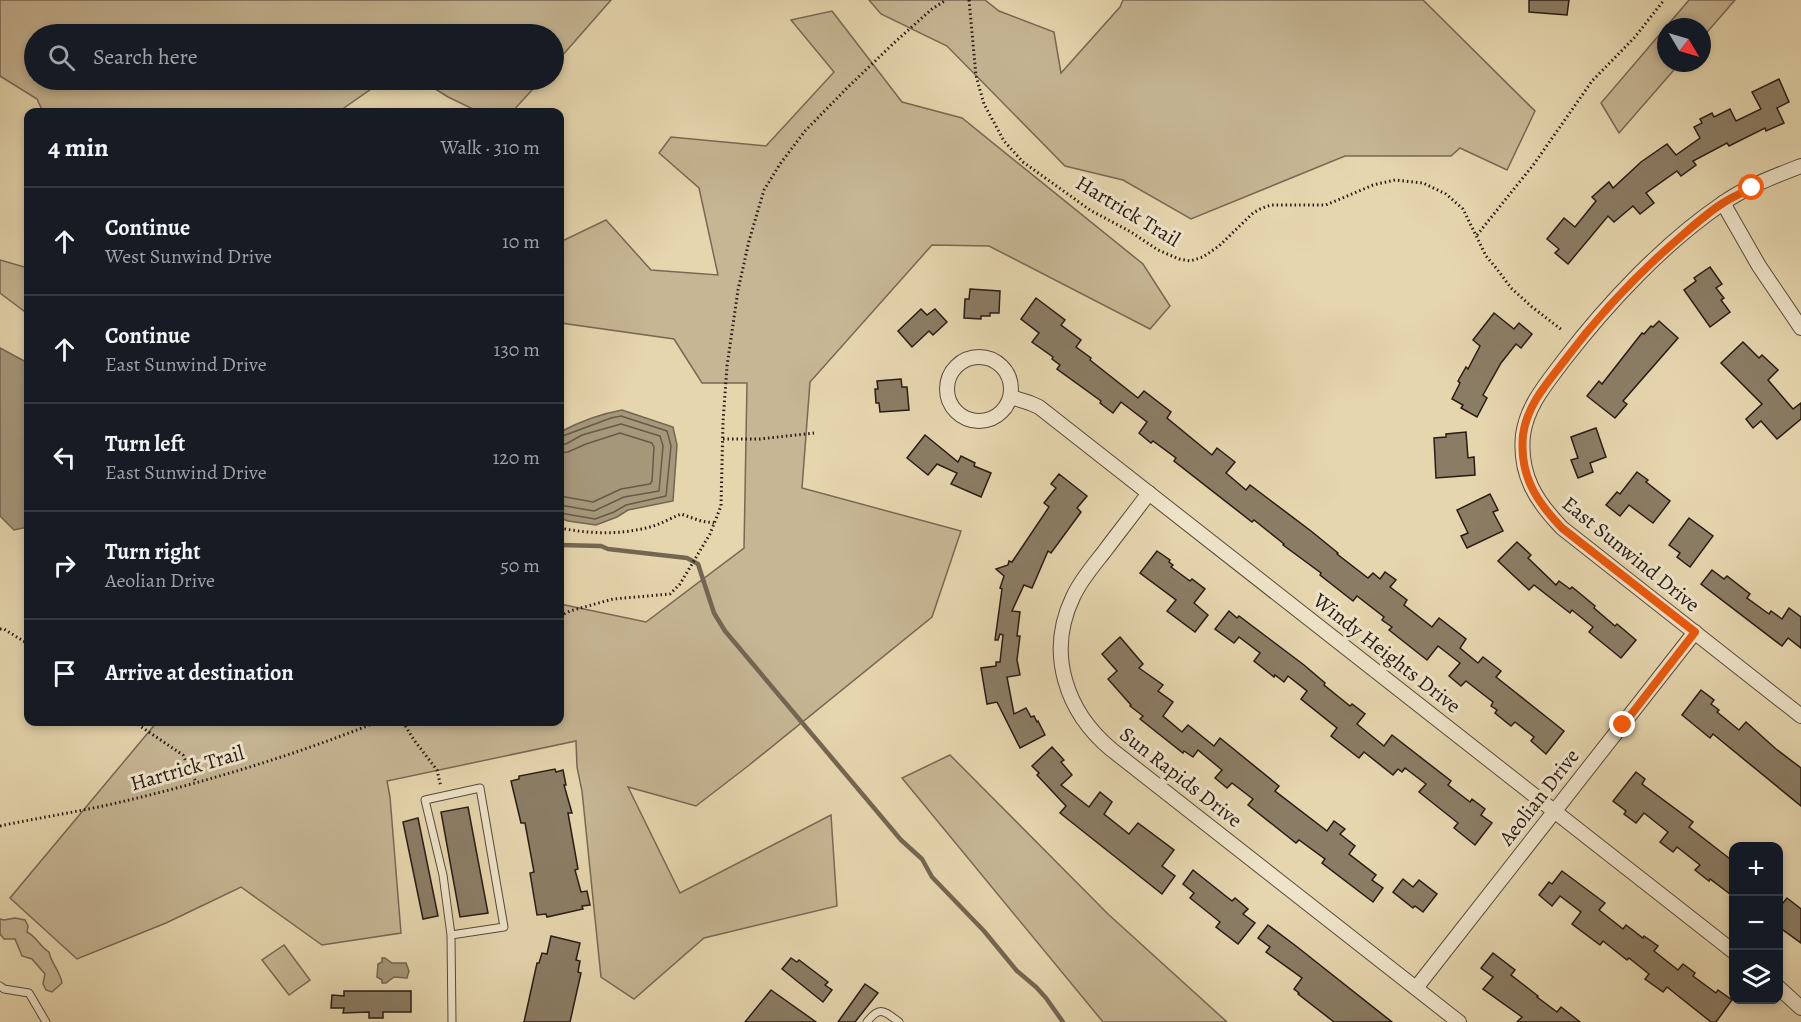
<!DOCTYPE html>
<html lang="en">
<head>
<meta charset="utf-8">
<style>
  :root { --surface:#171b24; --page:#242831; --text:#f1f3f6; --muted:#9ea1a6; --line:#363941 }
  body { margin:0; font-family:Alegreya,serif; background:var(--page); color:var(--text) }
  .controls { position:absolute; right:18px; bottom:18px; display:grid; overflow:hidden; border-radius:12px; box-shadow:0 3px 9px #0003 }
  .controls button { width:54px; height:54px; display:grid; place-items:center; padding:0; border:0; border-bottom:2px solid var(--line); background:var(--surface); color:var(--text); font:30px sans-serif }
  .compass { position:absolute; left:1657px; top:18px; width:54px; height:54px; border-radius:50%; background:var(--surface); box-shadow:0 3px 9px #0003; rotate:128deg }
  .stop { position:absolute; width:18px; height:18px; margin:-14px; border:4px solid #ea580c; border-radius:50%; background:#fff }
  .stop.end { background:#ea580c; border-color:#fff; box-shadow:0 2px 6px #0008 }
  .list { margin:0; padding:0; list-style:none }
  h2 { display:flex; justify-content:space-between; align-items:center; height:78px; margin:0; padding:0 24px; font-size:26px }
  h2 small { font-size:20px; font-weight:400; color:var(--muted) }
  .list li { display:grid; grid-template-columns:39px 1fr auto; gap:18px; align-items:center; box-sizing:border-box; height:108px; padding:0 24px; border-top:2px solid var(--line) }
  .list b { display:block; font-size:22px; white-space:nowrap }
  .list p { margin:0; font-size:20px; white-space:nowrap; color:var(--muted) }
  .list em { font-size:20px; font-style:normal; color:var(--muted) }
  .icon { flex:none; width:33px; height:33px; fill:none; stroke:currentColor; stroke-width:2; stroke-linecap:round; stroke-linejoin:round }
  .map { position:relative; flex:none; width:1801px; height:1022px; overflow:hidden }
  .search { position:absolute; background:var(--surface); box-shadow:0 3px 9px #0003; left:24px; top:24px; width:540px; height:66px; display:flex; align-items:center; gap:15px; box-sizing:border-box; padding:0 21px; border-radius:33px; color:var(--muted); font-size:22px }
  .panel { position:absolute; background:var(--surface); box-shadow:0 3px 9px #0003; left:24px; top:108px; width:540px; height:618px; border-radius:12px }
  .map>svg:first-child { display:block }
</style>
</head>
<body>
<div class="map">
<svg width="1801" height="1022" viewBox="0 0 1801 1022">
  <rect width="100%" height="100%" fill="#e6d6ae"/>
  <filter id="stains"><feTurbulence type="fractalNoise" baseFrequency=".00333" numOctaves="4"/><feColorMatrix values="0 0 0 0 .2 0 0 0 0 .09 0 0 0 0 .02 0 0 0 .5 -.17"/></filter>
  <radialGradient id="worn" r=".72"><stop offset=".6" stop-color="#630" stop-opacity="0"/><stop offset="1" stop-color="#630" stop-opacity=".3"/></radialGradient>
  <!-- green -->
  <g fill="#c6b694" stroke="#776954" stroke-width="1.5">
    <path d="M0 0H611L554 65V34H34V80H379L374 87 344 108 342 112H43L37 99 0 76Z"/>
    <path d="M869 0H985L999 11 1054 32 1061 73 1120 7 1123 0H1423L1535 111 1507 170 1460 148 1451 156H1345L1191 219 1123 180 1065 166 947 46 881 14Z"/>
    <path d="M1689 0H1735L1702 38V27H1666Z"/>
    <path d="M832 11 902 102 962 118 1143 264 1170 306 1150 329 989 246 932 245 810 382 802 488 961 531 932 617 748 766 696 806 628 787 680 893 831 815 837 906 704 938 634 999 601 977 582 791 577 767 576 741 387 781 390 797 401 933 322 945 241 887 166 923 77 959 10 898 157 722H560V604L646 622 744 548 747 383H702L674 339 561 323 560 242 606 220 651 270 718 275 699 188 659 153 671 137 766 146 834 72 791 20Z"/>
    <path d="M1666 27V63H1680L1619 133 1601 103Z"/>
    <path d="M421 80H541L512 112H479L448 97Z"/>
    <path d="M0 260 28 268V314L0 293Z"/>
    <path d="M950 755 1108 914 1227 1022H1103L902 778Z"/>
    <path d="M15 918 25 920 28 926 27 932C37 937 40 947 49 952 51 963 60 971 62 983L52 992 46 990 43 984 45 974 32 959 22 956 15 939H4L0 934V919L4 920Z"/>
    <path d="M284 945 310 980 289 995 262 960Z"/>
  </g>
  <!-- water -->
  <g fill="#a5977a" stroke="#736652" stroke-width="1.5">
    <path d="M0 348 28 363V527L14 530 0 516Z"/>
    <path d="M622 410 673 427 677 445 673 501 628 510 617 517 596 525 568 521 560 518V432C579 422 600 414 622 410Z"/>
    <path d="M382 958H385L392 963H406L409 971 407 978 394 977 386 983H382V980L377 977 378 964 382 962Z"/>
  </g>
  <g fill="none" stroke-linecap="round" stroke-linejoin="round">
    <!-- shore -->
    <g stroke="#665a48" stroke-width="1.5">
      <path d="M560 437 611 418 621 416 667 431 671 446 666 496 626 505 614 512 595 519 560 513"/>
      <path d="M560 444H566L582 435 621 424 660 436 663 446 659 491 624 497 594 511 560 505"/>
      <path d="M560 453 568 452 586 444 620 433 652 443 654 447 652 481 650 484 621 489 593 502 560 496"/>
    </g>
    <!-- stream -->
    <path stroke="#736652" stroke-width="4.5" d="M560 545 601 546 608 549 687 558 698 564 714 613 725 631 901 840 922 859 932 877 984 931 1017 971 1036 987 1046 998 1063 1022"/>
  </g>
  <!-- building -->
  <g fill="#8b7d65" stroke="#281c15" stroke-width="1.5">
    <path d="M1529 0H1569L1567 15 1529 12Z"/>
    <path d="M1779 79 1789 102 1777 108 1784 123 1766 131 1765 128 1729 146 1727 143 1693 161 1696 165 1681 176 1677 171 1646 193 1654 203 1640 214 1633 206 1614 222 1608 216 1568 264 1555 253 1559 249 1547 239 1564 218 1575 227 1596 201 1592 197 1609 182 1613 188 1641 162 1667 144 1676 155 1700 138 1694 127 1702 123 1700 119 1712 113 1714 117 1730 109 1736 121 1761 109 1752 92Z"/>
    <path d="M1710 267 1722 284 1716 288 1724 298 1721 300 1730 312 1710 327 1684 290 1696 281 1694 278Z"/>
    <path d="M970 289 1000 291 999 313H990V316H981V319L964 318 965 299H969Z"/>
    <path d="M1036 298 1065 320 1061 325 1081 340 1076 347 1091 358 1090 360 1138 398 1144 391 1171 412 1167 418 1212 455 1217 448 1235 462 1226 473 1246 490 1250 485 1311 531 1338 553 1337 554 1368 578 1373 573 1380 579 1385 572 1396 580 1390 587 1407 600 1404 605 1432 627 1439 618 1466 639 1460 648 1478 663 1483 657 1501 671 1496 677 1564 731 1546 754 1531 741 1534 737 1515 722 1511 726 1495 713 1497 710 1491 706 1493 702 1466 681 1461 686 1449 676 1460 663 1438 646 1427 660 1389 630 1392 627 1382 620 1384 617 1357 596 1353 601 1320 575 1321 573 1283 545 1284 544 1254 520 1252 522 1174 461 1176 458 1153 441 1151 443 1139 433 1147 422 1121 402 1113 413 1100 403 1101 401 1057 369 1060 365 1052 359 1053 357 1032 342 1039 333 1021 319Z"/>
    <path d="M921 309 927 315 935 309 947 322 933 335 929 331 912 347 898 331Z"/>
    <path d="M1494 313 1514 329 1519 323 1532 334 1521 348 1516 344 1501 363 1483 395 1487 398 1477 417 1461 408 1463 405 1452 399 1460 383 1458 381 1466 367 1468 369 1480 346 1473 340Z"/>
    <path d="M1659 321 1678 338 1623 401 1627 404 1615 418 1587 396 1599 381 1602 384 1642 333 1644 334 1651 326 1653 327Z"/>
    <path d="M1743 342 1759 358 1762 355 1778 370 1768 380 1793 409 1801 403V419L1777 439 1761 421 1753 428 1746 419 1762 404 1721 363Z"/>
    <path d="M901 379 902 387H907L909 410 880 412 879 403H876L875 389H878L877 381Z"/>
    <path d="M1596 428 1606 457 1590 463 1593 472 1578 478 1571 460 1578 458 1571 437Z"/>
    <path d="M1466 432 1468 458 1474 457 1475 475 1436 478 1434 438 1446 437V434Z"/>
    <path d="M925 435 958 462 961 456 975 463 974 466 991 473 981 497 951 484 957 473 937 464 928 475 907 458Z"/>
    <path d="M1637 472 1648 480 1646 482 1670 501 1653 523 1629 505 1620 516 1606 505 1617 492 1620 494Z"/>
    <path d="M1059 474 1087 496 1077 508 1081 512 1051 553 1048 551 1032 588 1024 585 1012 611 1020 612 1017 636H1020L1017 660 1020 675 1007 677 1014 714 1026 708 1031 717 1034 716 1037 722 1038 721 1045 735 1020 748 997 702 987 704 981 668 996 666V662H1000L1003 635 1000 634 998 640H995L1002 589 1000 588 1004 576 996 569 1008 565 1009 561 1012 562 1049 507 1044 503 1056 488 1051 484Z"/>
    <path d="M1490 494 1498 510 1493 512 1503 531 1467 548 1461 536 1468 533 1457 510Z"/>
    <path d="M1689 518 1713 536 1690 567 1677 557 1680 553 1669 545Z"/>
    <path d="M1517 542 1531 555 1528 558 1556 585 1559 581 1570 589 1572 587 1595 606 1594 608 1615 626 1617 624 1636 640 1621 658 1589 632 1593 627 1572 610 1570 613 1534 585 1529 590 1498 561Z"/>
    <path d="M1157 551 1170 560 1169 562 1173 565 1171 567 1190 581 1192 579 1205 589 1194 603 1208 615 1195 632 1167 611 1176 600 1140 573Z"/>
    <path d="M1712 570 1724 579 1727 576 1750 594 1747 598 1769 614 1771 611 1782 619 1789 608 1801 617V648L1788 638 1782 646 1701 584Z"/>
    <path d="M1229 611 1237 618 1239 616 1304 665 1325 683 1324 685 1350 706 1352 704 1365 714 1357 724 1384 746 1392 735 1451 781 1448 785 1470 802 1472 799 1485 809 1481 815 1492 823 1475 845 1454 828 1458 823 1419 792 1426 784 1405 768 1402 772 1398 769 1393 775 1364 752 1359 758 1331 736 1337 728 1301 699 1307 691 1288 676 1284 682 1275 675 1274 677 1254 661 1260 653 1239 637 1234 643 1215 629Z"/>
    <path d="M1120 637 1143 664 1139 668 1163 685 1158 691 1173 702 1163 716 1182 732 1188 725 1214 746 1220 738 1279 786 1275 791 1327 831 1334 821 1345 829 1340 834 1355 846 1349 854 1376 875 1372 880 1383 888 1373 902 1322 863 1325 859 1299 840 1296 843 1248 805 1253 799 1232 783 1227 788 1215 778 1222 770 1198 750 1193 757 1184 751 1183 753 1140 719 1143 716 1130 706 1131 705 1108 679 1117 671 1102 654Z"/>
    <path d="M1701 690 1714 700 1711 704 1719 710 1717 712 1739 730 1746 722 1776 749 1801 768V806L1713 734 1710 738 1682 715Z"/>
    <path d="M1052 747 1064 760 1061 762 1072 775 1061 785 1089 807 1100 792 1112 802 1104 814 1129 834 1138 823 1174 850 1162 866 1175 876 1162 894 1060 813 1066 806 1037 775 1039 773 1032 766Z"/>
    <path d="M555 769 556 772 563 770 566 785H564L572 813H568L578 869 575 870 581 892 587 891 590 905 582 906 583 909 547 917 546 914 537 915 530 873 534 872 525 823H521L511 781 519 779V776Z"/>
    <path d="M1636 772 1645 779 1642 784 1693 822 1689 827 1734 862V897L1710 879 1709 881 1695 870 1700 865 1677 847 1673 852 1660 842 1668 832 1644 813 1636 823 1624 814 1626 811 1613 801Z"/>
    <path d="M468 807 488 913 460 917 441 812Z"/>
    <path d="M418 818 438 916 423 919 403 822Z"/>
    <path d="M1193 870 1232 901 1235 898 1248 909 1243 914 1255 923 1238 944 1216 927 1220 922 1190 898 1194 893 1183 884Z"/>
    <path d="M1562 871 1605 903 1599 910 1623 929 1626 925 1643 938 1644 936 1658 946 1654 951 1678 970 1683 964 1695 973 1693 976 1716 993 1718 990 1732 1000 1716 1022H1711L1667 987 1663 992 1645 979 1649 974 1629 958 1627 960 1603 941 1600 945 1572 924 1581 912 1560 896 1552 906 1539 895 1549 882 1552 884Z"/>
    <path d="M1403 879 1413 887 1419 880 1437 894 1423 912 1415 906 1413 908 1393 892Z"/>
    <path d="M1787 898 1801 909V943L1779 927V908Z"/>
    <path d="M1268 925 1296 946 1392 1022H1334L1298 994 1299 993 1294 989 1302 978 1266 952 1270 947 1258 938Z"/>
    <path d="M551 936 580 943 576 960 580 961 578 972 581 973 570 1022H524L537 963H539L542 953 547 954Z"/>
    <path d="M1493 953 1515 970 1511 975 1538 996 1537 997 1557 1012 1561 1007 1580 1022H1517L1522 1017 1483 989 1493 977 1481 968Z"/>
    <path d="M791 958 797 962 799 960 828 982 825 985 832 990 823 1002 782 969Z"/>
    <path d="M865 984 878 993 855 1022H838Z"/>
    <path d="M771 990 816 1022H745Z"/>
    <path d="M344 991H411V1012H383V1018H369V1012L343 1013 344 1008H331L332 995 344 996Z"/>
  </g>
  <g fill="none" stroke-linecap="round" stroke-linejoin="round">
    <defs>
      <g id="lane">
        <path d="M451 935 504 927 480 788 425 800 443 875 451 935 452 1022"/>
        <path d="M0 986 4 989 29 993 46 1022"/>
        <path d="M867 1022C880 1005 884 1011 899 1022"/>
      </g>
      <g id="street">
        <path d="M1801 166C1775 176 1746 187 1723 203 1664 243 1607 304 1564 360 1547 383 1527 405 1523 435 1519 475 1536 501 1562 528L1801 716"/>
        <path d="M1723 203 1759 266 1801 328"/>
        <circle cx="979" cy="389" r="32"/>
        <path d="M1011 397 1030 403 1039 407 1734 952"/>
        <path d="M1149 493C1134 513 1119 532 1104 552 1093 566 1080 581 1073 597 1046 653 1066 712 1112 750L1459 1022"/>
        <path d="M1778 987 1801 1008"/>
        <path d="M1416 988 1695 632"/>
      </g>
    </defs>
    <!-- lane casing -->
    <use href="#lane" stroke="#584a3b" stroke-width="9"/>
    <!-- street casing -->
    <use href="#street" stroke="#584a3b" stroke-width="16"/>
    <!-- path -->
    <g stroke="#281c15" stroke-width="3" stroke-dasharray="1.5 3" stroke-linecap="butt">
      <path d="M969 0 976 76 984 104 1004 141 1023 162 1090 210 1131 232 1158 250 1179 259 1190 261 1203 257 1219 246 1253 213 1260 209 1271 205H1326L1373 185 1395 180 1423 183 1446 194 1463 209 1486 256 1497 269 1511 288 1532 307 1562 330"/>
      <path d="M1477 235 1534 164 1592 81 1635 37 1664 0"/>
      <path d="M723 439H760L814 433"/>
      <path d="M560 528C590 534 620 535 650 527 661 524 671 518 681 514L701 521 714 523"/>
      <path d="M560 616 570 611 613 599 670 594 680 584 710 534 721 506 723 422 727 366 738 290 749 241 764 190 780 164 805 131 847 88 896 41 932 9 946 0"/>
      <path d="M0 629H4L28 644"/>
      <path d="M24 642 28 637"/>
      <path d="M134 722 183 755 196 782"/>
      <path d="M403 722 414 740 437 770 441 787"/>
      <path d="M0 826C42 817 84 811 125 801 209 781 298 754 377 722"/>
    </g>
    <!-- lane -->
    <use href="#lane" stroke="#efe4ca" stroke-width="7"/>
    <!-- street -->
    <use href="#street" stroke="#efe4ca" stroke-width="14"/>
  </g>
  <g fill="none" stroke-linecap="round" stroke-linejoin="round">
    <!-- route -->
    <path stroke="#ea580c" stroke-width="8" d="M1623 725 1695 632 1562 528C1536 501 1519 475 1523 435 1527 405 1547 383 1565 360 1598 316 1635 276 1677 240 1692 227 1707 213 1723 203 1732 197 1742 193 1752 188"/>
  </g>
  <g text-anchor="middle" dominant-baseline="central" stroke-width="6" stroke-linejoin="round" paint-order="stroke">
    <!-- street labels -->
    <g font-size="21" fill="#281c15" stroke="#efe4ca">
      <text transform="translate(1128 211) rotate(31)">Hartrick Trail</text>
      <text transform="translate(1631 554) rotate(39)">East Sunwind Drive</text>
      <text transform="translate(1387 653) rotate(38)">Windy Heights Drive</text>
      <text transform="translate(187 768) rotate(-16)">Hartrick Trail</text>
      <text transform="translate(1181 777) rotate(38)">Sun Rapids Drive</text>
      <text transform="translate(1539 797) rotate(-52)">Aeolian Drive</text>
    </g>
  </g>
  <rect width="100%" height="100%" filter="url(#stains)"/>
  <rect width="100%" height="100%" fill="url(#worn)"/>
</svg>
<div class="controls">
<button>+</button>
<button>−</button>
<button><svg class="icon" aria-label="layers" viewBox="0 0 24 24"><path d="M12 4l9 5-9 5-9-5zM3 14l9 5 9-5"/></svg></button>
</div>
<svg class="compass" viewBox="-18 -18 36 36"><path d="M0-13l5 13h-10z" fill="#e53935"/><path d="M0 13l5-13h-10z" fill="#9ea1a6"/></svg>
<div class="stop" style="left:1752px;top:188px"></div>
<div class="stop end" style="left:1623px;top:725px"></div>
<div class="search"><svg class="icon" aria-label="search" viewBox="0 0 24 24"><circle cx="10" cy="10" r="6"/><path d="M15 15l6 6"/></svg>Search here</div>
<section class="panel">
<h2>4 min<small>Walk · 310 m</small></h2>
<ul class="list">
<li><svg class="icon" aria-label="ahead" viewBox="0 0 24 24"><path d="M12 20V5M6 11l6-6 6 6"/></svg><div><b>Continue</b><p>West Sunwind Drive</p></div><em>10 m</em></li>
<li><svg class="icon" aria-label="ahead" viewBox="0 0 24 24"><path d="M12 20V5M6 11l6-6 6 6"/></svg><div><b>Continue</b><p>East Sunwind Drive</p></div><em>130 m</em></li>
<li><svg class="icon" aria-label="left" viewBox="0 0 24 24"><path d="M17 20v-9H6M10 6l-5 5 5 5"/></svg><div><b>Turn left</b><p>East Sunwind Drive</p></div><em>120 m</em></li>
<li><svg class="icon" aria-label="right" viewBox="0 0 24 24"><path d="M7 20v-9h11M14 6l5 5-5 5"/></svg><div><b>Turn right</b><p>Aeolian Drive</p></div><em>50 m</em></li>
<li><svg class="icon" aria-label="arrive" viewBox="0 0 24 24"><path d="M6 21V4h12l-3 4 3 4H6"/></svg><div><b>Arrive at destination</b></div></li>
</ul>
</section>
</div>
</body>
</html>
